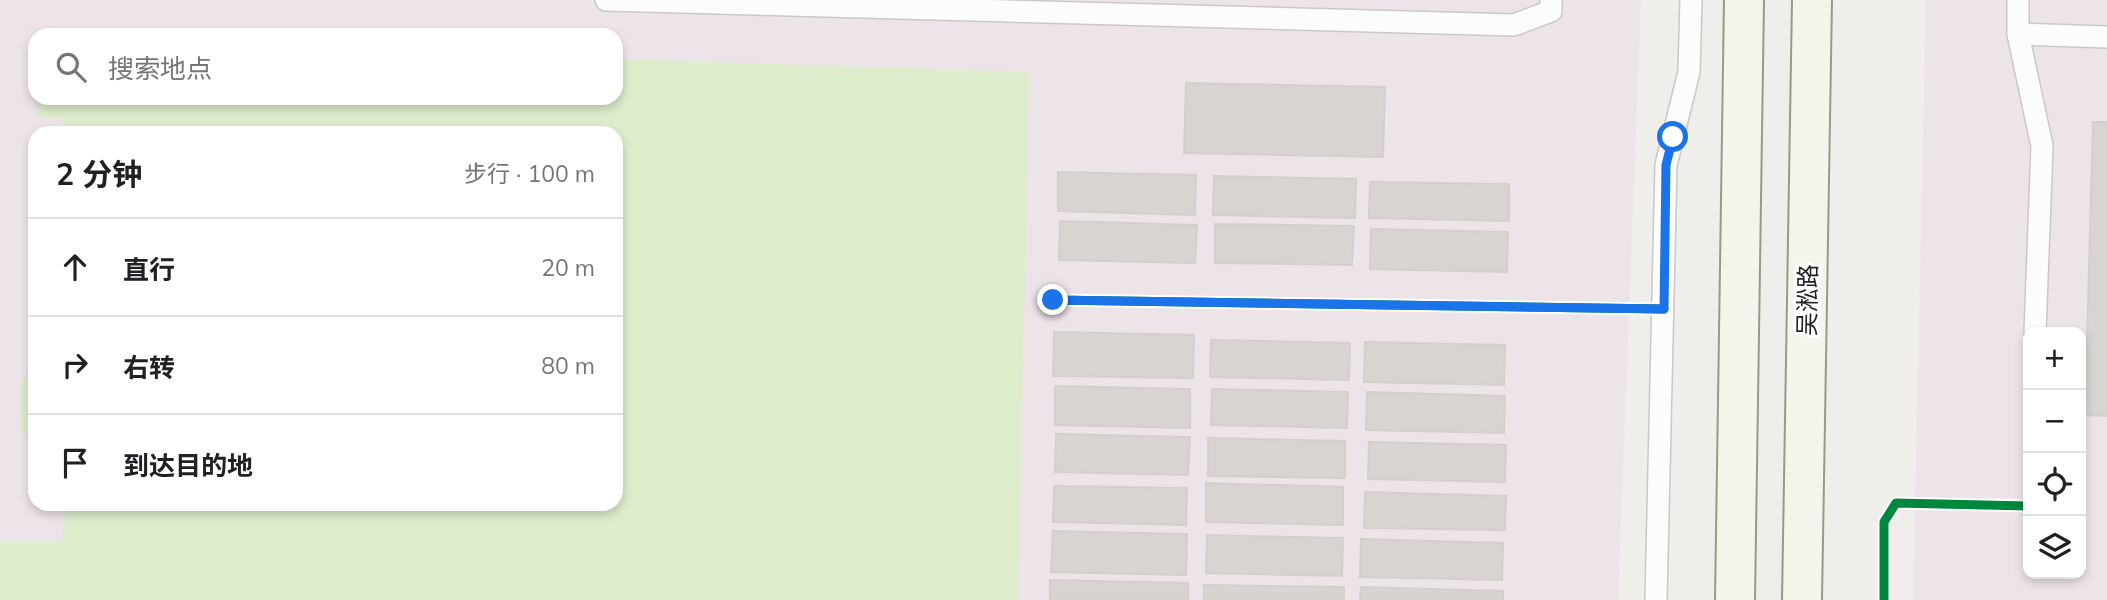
<!DOCTYPE html>
<html lang="zh">
<head>
<meta charset="utf-8">
<style>
  :root { --surface:#fff; --page:#f6f6f6; --text:#202124; --muted:#757577; --line:#e0e0e0 }
  body { margin:0; font-family:Mulish,"Noto Sans SC",sans-serif; background:var(--page); color:var(--text) }
  .controls { position:absolute; right:21px; bottom:21px; display:grid; overflow:hidden; border-radius:14px; box-shadow:0 4px 10px #0003 }
  .controls button { width:63px; height:63px; display:grid; place-items:center; padding:0; border:0; border-bottom:2px solid var(--line); background:var(--surface); color:var(--text); font:35px sans-serif }
  .stop { position:absolute; width:21px; height:21px; margin:-16px; border:5px solid #1a73e8; border-radius:50%; background:#fff }
  .stop.end { background:#1a73e8; border-color:#fff; box-shadow:0 2px 7px #0008 }
  .list { margin:0; padding:0; list-style:none }
  h2 { display:flex; justify-content:space-between; align-items:center; height:91px; margin:0; padding:0 28px; font-size:30px }
  h2 small { font-size:23px; font-weight:400; color:var(--muted) }
  .list li { display:grid; grid-template-columns:46px 1fr auto; gap:21px; align-items:center; box-sizing:border-box; height:98px; padding:0 28px; border-top:2px solid var(--line) }
  .list b { display:block; font-size:26px; white-space:nowrap }
  .list em { font-size:23px; font-style:normal; color:var(--muted) }
  .icon { flex:none; width:38px; height:38px; fill:none; stroke:currentColor; stroke-width:2; stroke-linecap:round; stroke-linejoin:round }
  .map { position:relative; flex:none; width:2107px; height:600px; overflow:hidden }
  .search { position:absolute; background:var(--surface); box-shadow:0 4px 10px #0003; left:28px; top:28px; width:595px; height:77px; display:flex; align-items:center; gap:18px; box-sizing:border-box; padding:0 24px; border-radius:21px; color:var(--muted); font-size:26px }
  .panel { position:absolute; background:var(--surface); box-shadow:0 4px 10px #0003; left:28px; top:126px; width:595px; height:385px; border-radius:21px }
  .map>svg:first-child { display:block }
</style>
</head>
<body>
<div class="map">
<svg width="2107" height="600" viewBox="0 0 2107 600">
  <rect width="100%" height="100%" fill="#f0eeeb"/>
  <!-- industrial -->
  <g fill="#ede4e9" fill-rule="evenodd">
    <path d="M0 0H1641L1618 600H0ZM35 35H616V98H35ZM35 133H616V504H35Z"/>
    <path d="M1926 0H2107V600H1913ZM2028 332H2081V574H2028Z"/>
  </g>
  <!-- grass -->
  <g fill="#ddeccb">
    <path d="M616 59 1029 72 1018 600H0V542H63L64 504H616V133H63V119L37 117V98H616Z"/>
    <path d="M22 377H35V437L20 430Z"/>
  </g>
  <!-- building -->
  <g fill="#d7d4d2" stroke="#d3d0cc" stroke-width="2">
    <path d="M1186 83 1385 87 1383 157 1184 153Z"/>
    <path d="M2093 122H2107V416L2085 415Z"/>
    <path d="M1058 172 1196 175 1195 215 1058 211Z"/>
    <path d="M1214 176 1356 179 1355 218 1213 215Z"/>
    <path d="M1370 182 1509 184V221L1369 218Z"/>
    <path d="M1060 221 1197 225 1195 263 1059 260Z"/>
    <path d="M1215 224 1354 226 1352 265 1215 263Z"/>
    <path d="M1371 229 1508 232 1507 272 1370 269Z"/>
    <path d="M1054 332 1194 335 1193 378 1053 376Z"/>
    <path d="M1211 340 1350 343 1349 380 1210 377Z"/>
    <path d="M1365 342 1505 345 1504 385 1364 382Z"/>
    <path d="M1055 386 1190 389V428L1055 425Z"/>
    <path d="M1212 389 1348 392 1347 428 1211 425Z"/>
    <path d="M1367 392 1505 396 1504 433 1366 430Z"/>
    <path d="M1056 434 1190 437 1188 475 1055 472Z"/>
    <path d="M1208 438 1345 441V478L1208 476Z"/>
    <path d="M1369 442 1506 445 1505 482 1368 479Z"/>
    <path d="M1206 483 1343 487V525L1206 522Z"/>
    <path d="M1054 486 1187 488 1186 525 1053 522Z"/>
    <path d="M1365 492 1506 496 1505 530 1364 528Z"/>
    <path d="M1053 531 1187 534 1186 575 1051 572Z"/>
    <path d="M1207 535 1343 538 1342 576 1206 573Z"/>
    <path d="M1361 539 1503 543 1502 580 1360 577Z"/>
    <path d="M1050 580 1188 583V600H1050Z"/>
    <path d="M1204 585 1344 587V600H1204Z"/>
    <path d="M1361 587 1503 591V600H1360Z"/>
  </g>
  <g fill="none" stroke-linecap="round" stroke-linejoin="round">
    <defs>
      <g id="service">
        <path d="M606 0 1514 25 1551 11V0"/>
        <path d="M2018 0V34L2042 146 2035 332"/>
        <path d="M2018 34 2107 37"/>
        <path d="M1656 600 1666 165 1689 72 1691 0"/>
      </g>
      <g id="secondary">
        <path d="M1735 600 1744 0"/>
        <path d="M1802 600 1812 0"/>
      </g>
    </defs>
    <!-- service casing -->
    <use href="#service" stroke="#c9c8c7" stroke-width="24"/>
    <!-- secondary casing -->
    <use href="#secondary" stroke="#999a82" stroke-width="42"/>
    <!-- service -->
    <use href="#service" stroke="#fdfcfc" stroke-width="21"/>
    <!-- secondary -->
    <use href="#secondary" stroke="#f4f4ed" stroke-width="38"/>
    <defs>
      <g id="cycleway">
        <path d="M1053 300 1664 309"/>
        <path d="M1884 600V522L1896 503 2028 506"/>
      </g>
    </defs>
    <!-- cycleway casing -->
    <use href="#cycleway" stroke="#fff" stroke-width="13"/>
    <!-- cycleway -->
    <use href="#cycleway" stroke="#00873e" stroke-width="9"/>
  </g>
  <g fill="none" stroke-linecap="round" stroke-linejoin="round">
    <!-- route -->
    <path stroke="#1a73e8" stroke-width="9" d="M1053 300 1664 309 1666 165 1673 137"/>
  </g>
  <g text-anchor="middle" dominant-baseline="central" stroke-width="6" stroke-linejoin="round" paint-order="stroke">
    <!-- street labels -->
    <g font-size="24" fill="#222" stroke="#fff">
      <text transform="translate(1807 300) rotate(-89)">吴淞路</text>
    </g>
  </g>
</svg>
<div class="controls">
<button>+</button>
<button>−</button>
<button><svg class="icon" aria-label="locate" viewBox="0 0 24 24"><circle cx="12" cy="12" r="6"/><path d="M12 2v4M12 18v4M2 12h4M18 12h4"/></svg></button>
<button><svg class="icon" aria-label="layers" viewBox="0 0 24 24"><path d="M12 4l9 5-9 5-9-5zM3 14l9 5 9-5"/></svg></button>
</div>
<div class="stop" style="left:1673px;top:137px"></div>
<div class="stop end" style="left:1053px;top:300px"></div>
<div class="search"><svg class="icon" aria-label="search" viewBox="0 0 24 24"><circle cx="10" cy="10" r="6"/><path d="M15 15l6 6"/></svg>搜索地点</div>
<section class="panel">
<h2>2 分钟<small>步行 · 100 m</small></h2>
<ul class="list">
<li><svg class="icon" aria-label="ahead" viewBox="0 0 24 24"><path d="M12 20V5M6 11l6-6 6 6"/></svg><div><b>直行</b></div><em>20 m</em></li>
<li><svg class="icon" aria-label="right" viewBox="0 0 24 24"><path d="M7 20v-9h11M14 6l5 5-5 5"/></svg><div><b>右转</b></div><em>80 m</em></li>
<li><svg class="icon" aria-label="arrive" viewBox="0 0 24 24"><path d="M6 21V4h12l-3 4 3 4H6"/></svg><div><b>到达目的地</b></div></li>
</ul>
</section>
</div>
</body>
</html>
